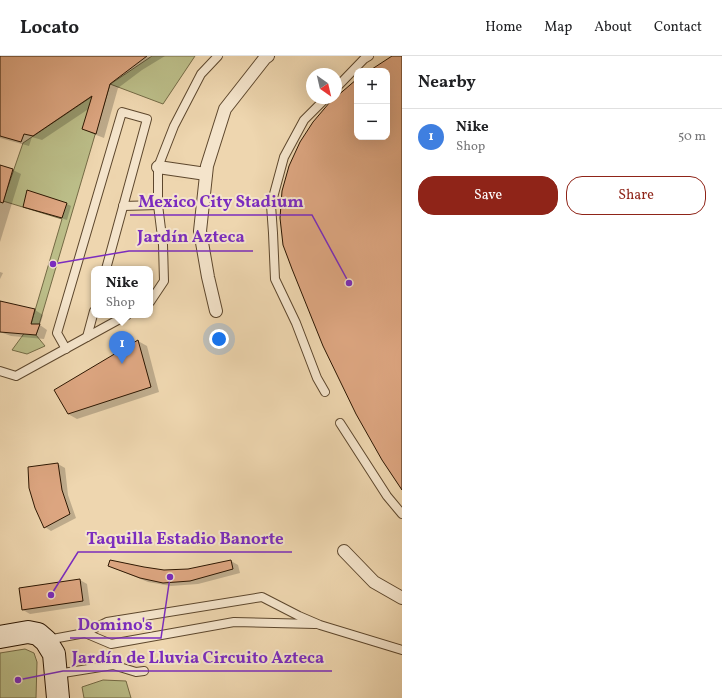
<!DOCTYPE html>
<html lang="en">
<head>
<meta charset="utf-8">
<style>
  :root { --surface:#fff; --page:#f2f2f2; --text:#202124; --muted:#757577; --line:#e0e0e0; --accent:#8f2418 }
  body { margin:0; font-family:Vollkorn,serif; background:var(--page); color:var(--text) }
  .controls { position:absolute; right:12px; top:12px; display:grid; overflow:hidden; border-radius:8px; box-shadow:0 4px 16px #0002 }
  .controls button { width:36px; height:36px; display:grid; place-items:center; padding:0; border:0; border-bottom:1px solid var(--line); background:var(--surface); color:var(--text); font:20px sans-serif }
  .compass { position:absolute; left:306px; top:12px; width:36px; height:36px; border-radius:50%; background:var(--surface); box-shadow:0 4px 16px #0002; rotate:146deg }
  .you { position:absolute; left:219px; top:283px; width:14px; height:14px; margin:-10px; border:3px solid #fff; border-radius:50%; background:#1a73e8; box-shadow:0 0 0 6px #1a73e833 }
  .badge { display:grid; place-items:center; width:26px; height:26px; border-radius:50%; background:var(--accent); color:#fff; font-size:13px; font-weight:700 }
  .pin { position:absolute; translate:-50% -33px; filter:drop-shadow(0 1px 2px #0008) }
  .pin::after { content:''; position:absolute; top:21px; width:14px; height:12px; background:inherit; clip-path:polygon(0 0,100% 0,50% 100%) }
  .popup { position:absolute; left:91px; top:210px; width:62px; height:52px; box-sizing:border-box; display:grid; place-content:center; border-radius:8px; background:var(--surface); filter:drop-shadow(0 1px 3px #0005); font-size:13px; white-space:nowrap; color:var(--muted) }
  .popup b { font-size:15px; color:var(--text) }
  .popup::after { content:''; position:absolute; left:50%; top:100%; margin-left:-8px; border:8px solid transparent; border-top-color:var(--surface) }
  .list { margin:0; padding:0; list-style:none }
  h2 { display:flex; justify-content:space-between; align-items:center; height:52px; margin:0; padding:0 16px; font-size:17px }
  h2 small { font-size:13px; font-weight:400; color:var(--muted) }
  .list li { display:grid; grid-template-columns:26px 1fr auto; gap:12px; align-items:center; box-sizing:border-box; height:56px; padding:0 16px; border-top:1px solid var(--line) }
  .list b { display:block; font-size:15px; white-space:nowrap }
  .list p { margin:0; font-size:13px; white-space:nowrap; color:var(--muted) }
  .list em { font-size:13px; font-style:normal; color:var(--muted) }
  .actions { display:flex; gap:8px; padding:12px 16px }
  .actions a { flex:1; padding:9px 0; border:1px solid var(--accent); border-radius:16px; text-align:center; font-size:14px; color:var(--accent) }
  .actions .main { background:var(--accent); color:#fff }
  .map { position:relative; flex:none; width:402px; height:642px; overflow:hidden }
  header { display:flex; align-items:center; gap:24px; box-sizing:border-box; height:56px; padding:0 20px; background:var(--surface); border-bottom:1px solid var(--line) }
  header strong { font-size:19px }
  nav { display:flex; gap:22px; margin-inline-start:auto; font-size:14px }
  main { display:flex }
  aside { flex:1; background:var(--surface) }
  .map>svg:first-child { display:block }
</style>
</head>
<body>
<header>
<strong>Locato</strong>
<nav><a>Home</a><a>Map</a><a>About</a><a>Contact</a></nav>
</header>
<main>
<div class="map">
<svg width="402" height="642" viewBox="0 0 402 642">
  <rect width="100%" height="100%" fill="#eed6af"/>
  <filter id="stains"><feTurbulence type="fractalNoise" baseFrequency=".005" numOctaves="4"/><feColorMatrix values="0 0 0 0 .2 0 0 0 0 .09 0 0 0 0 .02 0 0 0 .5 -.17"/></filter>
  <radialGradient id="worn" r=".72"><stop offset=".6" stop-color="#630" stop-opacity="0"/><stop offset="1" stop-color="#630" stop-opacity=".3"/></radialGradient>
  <!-- green -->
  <g fill="#bbbd88" stroke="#746a45">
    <path d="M152 0H195L163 48 110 28 36 279 45 290 27 298 12 294 31 268 62 163 3 145 23 87Z"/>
    <path d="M25 593 34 597 37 606 36 642H0V597Z"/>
    <path d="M103 624 126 625 131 642H84L82 631Z"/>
  </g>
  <!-- shadow -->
  <g fill="#0003">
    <path d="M0 0H165L142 14 118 32 104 82 91 77 83 72 90 52 42 84 32 81 29 90 0 82Z"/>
    <path d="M0 110 13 114 21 118 0 186Z"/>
    <path d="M28 135 67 148 71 150 67 164 29 153 25 151Z"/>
    <path d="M0 216 3 217 0 223Z"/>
    <path d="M0 246 35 254 43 259 40 269 47 274 44 283 11 280 0 276Z"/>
    <path d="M138 285 147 290 159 336 77 363 68 358Z"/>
    <path d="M58 408 65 412 68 439 76 462 51 475 45 471Z"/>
    <path d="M231 505 238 509 240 517 198 528 171 530 148 526 116 513 110 509 164 515 188 514Z"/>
    <path d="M80 524 87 528 90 549 30 558 23 554Z"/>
  </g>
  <!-- building -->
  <g fill="#dda681" stroke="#2d1702">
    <path d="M0 0H147L110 28 96 78 82 73 92 40 33 80 24 78 21 86 0 80Z"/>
    <path d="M392 0H402V434L382 404 356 358 323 290 292 213 283 189 280 162 282 135 289 110 300 86 313 66 330 46 335 42H336V41L357 23V81H387V15H369Z"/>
    <path d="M0 109 13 113 3 147 0 146Z"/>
    <path d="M27 134 67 147 62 162 23 151Z"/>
    <path d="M0 245 35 253 31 268H40L36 279 0 276Z"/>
    <path d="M138 284 151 331 68 358 54 334Z"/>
    <path d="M58 407 62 434 70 458 44 472 35 452 29 432 28 411Z"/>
    <path d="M110 504 144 511 164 514 188 513 231 504 233 513 190 525 163 527 140 522 108 510Z"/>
    <path d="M80 523 83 545 22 554 19 532Z"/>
  </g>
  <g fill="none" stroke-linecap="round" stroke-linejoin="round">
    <defs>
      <g id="service">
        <path d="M336 32 364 3 369 0"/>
        <path d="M123 150 158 149"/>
        <path d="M150 246 164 225 163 189 158 149V111L174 70 201 18 218 0"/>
        <path d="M87 281 94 255"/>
        <path d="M66 293 57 277 122 56 147 63 106 213"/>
        <path d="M0 315 16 320 127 259"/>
        <path d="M325 336 317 322 296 267 275 223 273 177 271 149 284 101 304 64 326 42"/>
        <path d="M340 367 387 440 402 458"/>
        <path d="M85 577 111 588 234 566 315 568"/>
        <path d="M47 584 85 577 107 566 262 541 299 560 320 569 402 594"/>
        <path d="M57 618 113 609 136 616 144 615"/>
      </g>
      <g id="pedestrian">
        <path d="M158 111 206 118"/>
        <path d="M216 255 208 221 200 175 207 110 225 53 265 2 268 0"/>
        <path d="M344 495 374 526 402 542"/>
      </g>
      <path id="secondary" d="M0 581 28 576 38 578 46 585 54 598 58 642"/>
    </defs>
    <!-- service casing -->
    <use href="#service" stroke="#5d472d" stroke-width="10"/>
    <!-- pedestrian casing -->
    <use href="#pedestrian" stroke="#5d472d" stroke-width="14"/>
    <!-- secondary casing -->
    <use href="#secondary" stroke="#2d1702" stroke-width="24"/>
    <!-- service -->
    <use href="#service" stroke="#f4e4cb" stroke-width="8"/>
    <!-- pedestrian -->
    <use href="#pedestrian" stroke="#f4e4cb" stroke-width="12"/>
    <!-- secondary -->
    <use href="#secondary" stroke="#f4e4cb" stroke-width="22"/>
  </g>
  <!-- callouts -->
  <path fill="none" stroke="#7b2cbf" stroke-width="1.5" d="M349 227L312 159H130M53 208L129 195H253M51 539L78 496H292M170 521L161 582H70M18 624L63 615H332"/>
  <g fill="#7b2cbf" stroke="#f4e4cb" stroke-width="1.5">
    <circle cx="349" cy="227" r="4"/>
    <circle cx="53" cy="208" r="4"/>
    <circle cx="51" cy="539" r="4"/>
    <circle cx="170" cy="521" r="4"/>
    <circle cx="18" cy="624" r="4"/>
  </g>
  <g font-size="17" text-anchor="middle" font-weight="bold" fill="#7b2cbf" stroke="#f4e4cb" stroke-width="4" stroke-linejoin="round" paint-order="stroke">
    <text x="221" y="151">Mexico City Stadium</text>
    <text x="191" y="186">Jardín Azteca</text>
    <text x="185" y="488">Taquilla Estadio Banorte</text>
    <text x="115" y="574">Domino's</text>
    <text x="198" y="607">Jardín de Lluvia Circuito Azteca</text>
  </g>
  <rect width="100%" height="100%" filter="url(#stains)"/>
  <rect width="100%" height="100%" fill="url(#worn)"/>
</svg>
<div class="controls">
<button>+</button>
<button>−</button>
</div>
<svg class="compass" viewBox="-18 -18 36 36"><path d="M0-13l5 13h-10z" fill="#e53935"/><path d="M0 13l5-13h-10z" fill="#757577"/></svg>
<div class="you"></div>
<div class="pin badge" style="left:122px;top:308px;background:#3f7fe0">1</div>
<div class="popup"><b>Nike</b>Shop</div>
</div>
<aside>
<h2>Nearby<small></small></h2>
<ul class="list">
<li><span class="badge" style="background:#3f7fe0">1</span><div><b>Nike</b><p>Shop</p></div><em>50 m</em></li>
</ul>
<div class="actions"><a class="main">Save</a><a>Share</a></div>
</aside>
</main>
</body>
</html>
